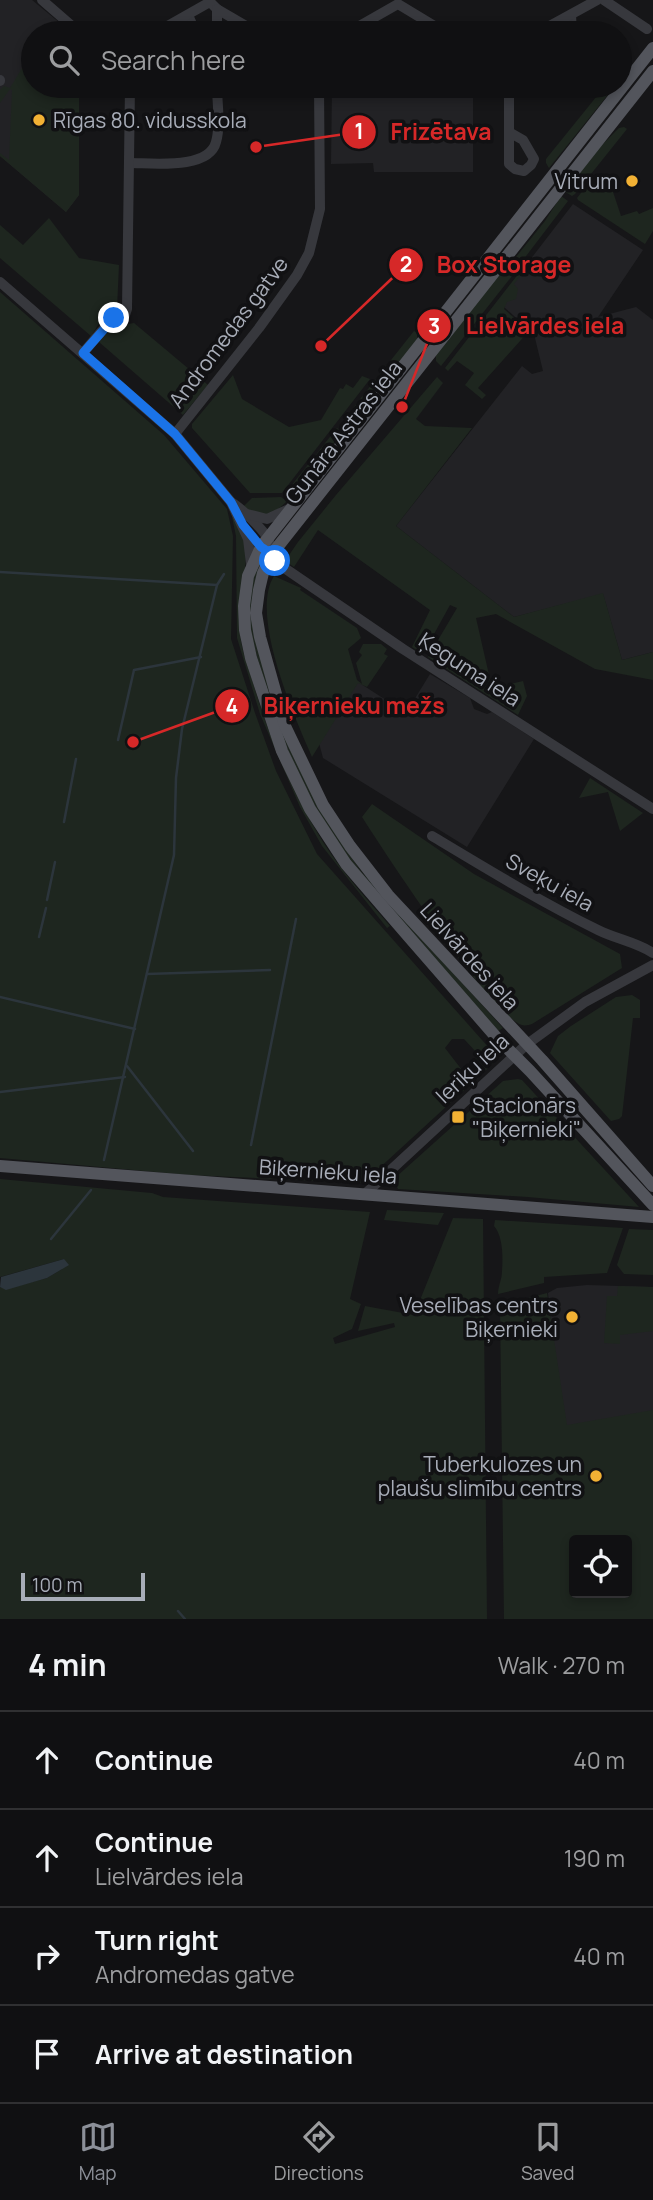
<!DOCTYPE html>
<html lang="en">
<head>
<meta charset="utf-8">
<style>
  :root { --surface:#101012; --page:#1e1e20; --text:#f1f3f6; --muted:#9c9d9f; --line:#303032; --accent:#8c9099 }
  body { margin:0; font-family:Manrope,sans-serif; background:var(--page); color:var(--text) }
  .controls { position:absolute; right:21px; bottom:21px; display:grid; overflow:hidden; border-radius:7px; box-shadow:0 4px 10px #0003 }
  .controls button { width:63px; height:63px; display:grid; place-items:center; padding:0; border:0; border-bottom:2px solid var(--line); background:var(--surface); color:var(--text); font:35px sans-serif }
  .scale { position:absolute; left:21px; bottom:18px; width:124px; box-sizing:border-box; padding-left:7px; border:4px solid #a8adb8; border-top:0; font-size:19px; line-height:24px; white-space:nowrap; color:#a8adb8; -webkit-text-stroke:5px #111113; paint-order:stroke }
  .stop { position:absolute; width:21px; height:21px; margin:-16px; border:5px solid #1a73e8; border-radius:50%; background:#fff }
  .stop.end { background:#1a73e8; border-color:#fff; box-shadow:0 2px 7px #0008 }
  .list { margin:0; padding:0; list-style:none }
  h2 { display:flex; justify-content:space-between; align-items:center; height:91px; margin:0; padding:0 28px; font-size:30px }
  h2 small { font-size:23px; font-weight:400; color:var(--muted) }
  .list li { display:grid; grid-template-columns:46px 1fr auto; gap:21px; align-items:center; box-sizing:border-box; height:98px; padding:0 28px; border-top:2px solid var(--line) }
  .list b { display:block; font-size:26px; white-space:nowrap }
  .list p { margin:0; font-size:23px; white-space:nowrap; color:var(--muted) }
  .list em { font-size:23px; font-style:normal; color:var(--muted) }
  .icon { flex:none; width:38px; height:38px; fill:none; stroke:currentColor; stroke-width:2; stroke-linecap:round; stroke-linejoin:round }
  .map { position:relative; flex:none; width:653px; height:1619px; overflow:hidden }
  .search { position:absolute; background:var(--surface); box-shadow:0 4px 10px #0003; left:21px; right:21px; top:21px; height:77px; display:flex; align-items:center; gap:18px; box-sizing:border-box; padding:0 24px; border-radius:38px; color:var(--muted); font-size:26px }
  .sheet { height:483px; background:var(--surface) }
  nav { display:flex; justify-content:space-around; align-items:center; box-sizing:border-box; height:98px; border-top:2px solid var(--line); background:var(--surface); font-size:19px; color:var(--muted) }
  nav a { display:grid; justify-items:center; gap:4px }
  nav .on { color:var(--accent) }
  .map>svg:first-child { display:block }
</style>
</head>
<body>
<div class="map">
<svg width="653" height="1619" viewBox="0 0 653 1619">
  <rect width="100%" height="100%" fill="#161618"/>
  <!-- built -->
  <g fill="#222225">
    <path d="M0 0H32L72 33H33V86H79V195L66 212 0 156Z"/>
    <path d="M332 86H473V172H374L373 163 331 164Z"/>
    <path d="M573 204 643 250 598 317 636 307 653 320V652L622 660 603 594 514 617 396 526 522 366 532 374 543 371 534 334 504 307 513 282Z"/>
    <path d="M430 674 470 698 474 709 487 714 492 712 534 739 467 847 323 758 319 743 358 682 406 713Z"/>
    <path d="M587 1285 653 1287V1558L627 1540H574L548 1293 557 1288Z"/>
  </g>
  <!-- green -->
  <g fill="#1e261f" fill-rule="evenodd">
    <path d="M33 56V86H79V195L66 212 0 156V153L9 160 12 90 10 89 0 103V90L4 86 10 88 22 68Z"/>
    <path d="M605 86H615L549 168 546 163V159Z"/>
    <path d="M624 127 627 129 575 194 572 196 564 191 594 153 619 128Z"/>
    <path d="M595 175 604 183H610L621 216 637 211 639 214 653 208V231L645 244 578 200 577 198Z"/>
    <path d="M561 196 568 201 520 264 516 260V257L545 221Z"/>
    <path d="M49 218 79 258 119 265 117 309 111 305 91 336 0 258V225L23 245Z"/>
    <path d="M508 267 516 271 441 366 436 361V354L488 287Z"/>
    <path d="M519 273 521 275 514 284 518 289 516 299 507 302 504 309 529 331 478 388 486 395 482 399 465 385 474 373 457 361 448 371 445 368Z"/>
    <path d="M0 292 164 435 227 509 233 536 231 639 255 713 276 771 317 854 490 1049 488 1059 493 1063 477 1079 468 1068 475 1062 476 1052 464 1039H452L445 1048 472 1083 363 1183 189 1175 0 1158Z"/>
    <path d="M134 323 208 385 183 415 99 342 112 327Z"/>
    <path d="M414 331 417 333V339L381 386 356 410 353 408Z"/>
    <path d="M233 375 242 399 289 427 321 420 340 388 343 389 346 384 353 388 362 376 370 379 282 493H250L192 428V424Z"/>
    <path d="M437 377 443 383 416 419 425 426 472 428 396 526 514 617 603 593 622 660 653 652V680L595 669 496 614 476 618 492 688 523 681 527 696 518 715 428 657 457 608 450 605 423 654 412 647 430 610 318 530 294 567 285 561 298 542 336 495Z"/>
    <path d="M337 428 341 431 329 451 292 495 287 491Z"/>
    <path d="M281 497 287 501C274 515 259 521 244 506L252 498Z"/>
    <path d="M232 517C262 549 233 594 240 634 242 652 249 669 254 686 270 740 293 794 323 842 342 872 367 899 390 926L387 928 322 846 300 807 260 714 237 638 236 536Z"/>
    <path d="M264 555 265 557 257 576 262 664 347 851 361 871 503 1028 498 1031 357 873 304 789 274 717 248 625 252 573Z"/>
    <path d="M274 576 301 588 300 590 357 628 361 638 348 649 357 680 362 684 356 663 362 655 359 652 363 644H381L387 649 384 654 388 656 367 687 358 683 312 757C295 718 249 615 274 576Z"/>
    <path d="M590 778 643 813 620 831 608 792 579 798Z"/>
    <path d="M372 804 474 874 620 954 622 968 532 1024C529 1025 525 1026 522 1025 492 1017 383 850 362 817Z"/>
    <path d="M632 995 640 1000V1018H633L622 1116 619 1119 611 1121 550 1053 558 1036 571 1026 616 997Z"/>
    <path d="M518 1079 522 1080 639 1207 528 1197 398 1189 396 1185V1177L503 1081Z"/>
    <path d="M0 1179 152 1193 163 1197 370 1212 350 1299 361 1304 352 1329 333 1338 335 1344 395 1327 394 1323 358 1331 365 1306 414 1315 453 1218 483 1219 487 1619H0V1287L6 1289 47 1278 62 1269 64 1259 0 1277Z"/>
    <path d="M387 1210 444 1213 438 1225 384 1220Z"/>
    <path d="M495 1220 623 1228 607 1273 544 1277V1283L498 1294C498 1285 502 1280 502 1271 503 1257 503 1236 494 1226Z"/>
    <path d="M629 1229 653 1230V1275L624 1274 617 1265Z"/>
    <path d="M618 1286 653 1287V1331L620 1335V1344L604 1343 607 1296H617Z"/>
    <path d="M547 1293 567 1425 653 1410V1619H504L500 1307 509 1303ZM574 1540H627V1593H574Z"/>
  </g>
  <!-- water -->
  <path fill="#2c353c" d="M64 1259 69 1265 47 1278 6 1290 0 1287 1 1277Z"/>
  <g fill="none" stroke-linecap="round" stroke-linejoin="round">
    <!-- stream -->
    <g stroke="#2c353c" stroke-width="2.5">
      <path d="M0 572 217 585"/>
      <path d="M118 740 134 670 201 657"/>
      <path d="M64 822 76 759"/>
      <path d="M47 900 55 862"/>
      <path d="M39 937 46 908"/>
      <path d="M147 974 270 970"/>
      <path d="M0 997 135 1029"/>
      <path d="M127 1066 193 1151"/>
      <path d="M0 1092 125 1077"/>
      <path d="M251 1145 296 919"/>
      <path d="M104 1160 174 855 176 778 182 729 217 585 224 574"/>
      <path d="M51 1239 91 1190"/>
      <path d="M178 1611 185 1619"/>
    </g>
    <!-- minor -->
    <g stroke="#37383d" stroke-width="10">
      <path d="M42 0 80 33"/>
      <path d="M604 0 647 29"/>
      <path d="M188 15 196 33"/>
      <path d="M571 15 572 33"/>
      <path d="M155 33 210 2 217 9 258 33"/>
      <path d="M217 33V9"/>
      <path d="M347 33 398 4 446 33"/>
      <path d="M537 33 597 0"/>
      <path d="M0 81V80"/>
      <path d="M509 86V164L515 169 524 171 531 165 534 159 523 140 509 132"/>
      <path d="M130 163C152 163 209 170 216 142 221 125 217 103 217 86"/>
      <path d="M0 282 175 434 231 502C241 508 263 529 268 539 273 548 272 557 280 565L403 649 653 809"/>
      <path d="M83 353 111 320 125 315 127 309 130 86"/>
      <path d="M175 434 259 328 297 275 309 253 320 209 319 86"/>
      <path d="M231 502 248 539 251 564"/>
      <path d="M247 514 267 519 289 509"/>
      <path d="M432 836C487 869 541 902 598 930 616 939 636 942 653 953"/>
      <path d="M366 1193 526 1045 585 1002 653 965"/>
    </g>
    <!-- major -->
    <g stroke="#53555c" stroke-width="12">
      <path d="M653 48 261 547 248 576 244 606 245 630 251 658 282 751 310 809 346 864 409 937 496 1037 530 1071 653 1205"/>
      <path d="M653 71 272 554 263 573 259 590 256 613 260 637 285 726 323 805 350 846 388 895 542 1060 653 1186"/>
      <path d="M0 1166 653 1217"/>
    </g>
  </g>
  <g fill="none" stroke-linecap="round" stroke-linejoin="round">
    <!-- route -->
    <path stroke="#1a73e8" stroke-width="9" d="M114 318 83 353 175 434 231 502 243 525 261 547 272 554 275 561"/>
  </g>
  <!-- markers -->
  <g fill="#f2b134" stroke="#111113" stroke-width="2.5">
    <circle cx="39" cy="120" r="7"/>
    <circle cx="632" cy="181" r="7"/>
    <rect x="451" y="1110" width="14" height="14" rx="3.5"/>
    <circle cx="572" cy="1317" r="7"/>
    <circle cx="596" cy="1476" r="7"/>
  </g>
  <g text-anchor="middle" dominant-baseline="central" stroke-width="7" stroke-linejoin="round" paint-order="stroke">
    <!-- poi labels -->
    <g font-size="21" fill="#a8adb8" stroke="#111113" text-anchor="end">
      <text x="53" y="120" text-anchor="start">Rīgas 80. vidusskola</text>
      <text x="618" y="181">Vitrum</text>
      <text x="472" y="1105" text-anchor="start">Stacionārs<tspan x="472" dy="24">"Biķernieki"</tspan></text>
      <text x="558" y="1305">Veselības centrs<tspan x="558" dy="24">Biķernieki</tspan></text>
      <text x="582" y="1464">Tuberkulozes un<tspan x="582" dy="24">plaušu slimību centrs</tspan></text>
    </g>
    <!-- street labels -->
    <g font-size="21" fill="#a8adb8" stroke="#111113">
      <text transform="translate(228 332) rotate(-53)">Andromedas gatve</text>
      <text transform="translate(343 432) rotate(-52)">Gunāra Astras iela</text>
      <text transform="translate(470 669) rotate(33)">Ķeguma iela</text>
      <text transform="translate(550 882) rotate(29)">Sveķu iela</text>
      <text transform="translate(470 956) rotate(48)">Lielvārdes iela</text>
      <text transform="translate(472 1068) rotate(-43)">Ieriķu iela</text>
      <text transform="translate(328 1171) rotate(4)">Biķernieku iela</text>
    </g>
  </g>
  <!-- callouts -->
  <path fill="none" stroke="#d62828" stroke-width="2.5" d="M256 147L359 132M321 346L406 265M402 407L434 326M133 742L232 706"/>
  <g fill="#d62828" stroke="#111113" stroke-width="2.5">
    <circle cx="256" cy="147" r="7"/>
    <circle cx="321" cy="346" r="7"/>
    <circle cx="402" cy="407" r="7"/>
    <circle cx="133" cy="742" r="7"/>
    <circle cx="359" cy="132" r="18"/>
    <circle cx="406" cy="265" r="18"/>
    <circle cx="434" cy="326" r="18"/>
    <circle cx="232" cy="706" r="18"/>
  </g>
  <g font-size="21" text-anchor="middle" font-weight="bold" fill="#fff">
    <text x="359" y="139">1</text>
    <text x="406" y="272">2</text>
    <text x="434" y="334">3</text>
    <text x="232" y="714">4</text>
  </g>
  <g font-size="23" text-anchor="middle" font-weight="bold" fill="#d62828" stroke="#111113" stroke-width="7" stroke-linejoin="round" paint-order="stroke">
    <text x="441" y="140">Frizētava</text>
    <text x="504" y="273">Box Storage</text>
    <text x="545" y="334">Lielvārdes iela</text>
    <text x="354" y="714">Biķernieku mežs</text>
  </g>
</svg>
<div class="controls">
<button><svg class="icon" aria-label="locate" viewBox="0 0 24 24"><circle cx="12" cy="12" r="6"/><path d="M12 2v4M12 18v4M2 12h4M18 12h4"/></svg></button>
</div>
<div class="scale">100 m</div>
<div class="stop" style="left:275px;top:561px"></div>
<div class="stop end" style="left:114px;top:318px"></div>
<div class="search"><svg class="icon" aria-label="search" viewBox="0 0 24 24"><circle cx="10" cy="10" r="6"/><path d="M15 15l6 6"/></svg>Search here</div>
</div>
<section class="sheet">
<h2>4 min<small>Walk · 270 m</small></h2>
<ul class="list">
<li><svg class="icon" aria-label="ahead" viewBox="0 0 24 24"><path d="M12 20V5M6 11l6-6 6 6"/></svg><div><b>Continue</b></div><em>40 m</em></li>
<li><svg class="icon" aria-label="ahead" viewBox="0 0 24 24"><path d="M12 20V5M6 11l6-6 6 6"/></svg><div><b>Continue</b><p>Lielvārdes iela</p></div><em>190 m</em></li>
<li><svg class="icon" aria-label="right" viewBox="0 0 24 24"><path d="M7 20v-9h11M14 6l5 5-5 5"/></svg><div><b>Turn right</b><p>Andromedas gatve</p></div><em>40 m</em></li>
<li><svg class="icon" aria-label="arrive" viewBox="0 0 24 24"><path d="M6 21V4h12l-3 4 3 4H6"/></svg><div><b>Arrive at destination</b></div></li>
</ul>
</section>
<nav>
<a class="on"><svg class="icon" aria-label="map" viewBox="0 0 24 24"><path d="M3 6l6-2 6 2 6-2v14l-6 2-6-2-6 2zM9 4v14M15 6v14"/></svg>Map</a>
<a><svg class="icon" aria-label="directions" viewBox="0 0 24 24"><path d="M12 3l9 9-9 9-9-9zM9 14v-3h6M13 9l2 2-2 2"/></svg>Directions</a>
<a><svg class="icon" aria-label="saved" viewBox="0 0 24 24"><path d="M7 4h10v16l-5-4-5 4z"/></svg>Saved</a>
</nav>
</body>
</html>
